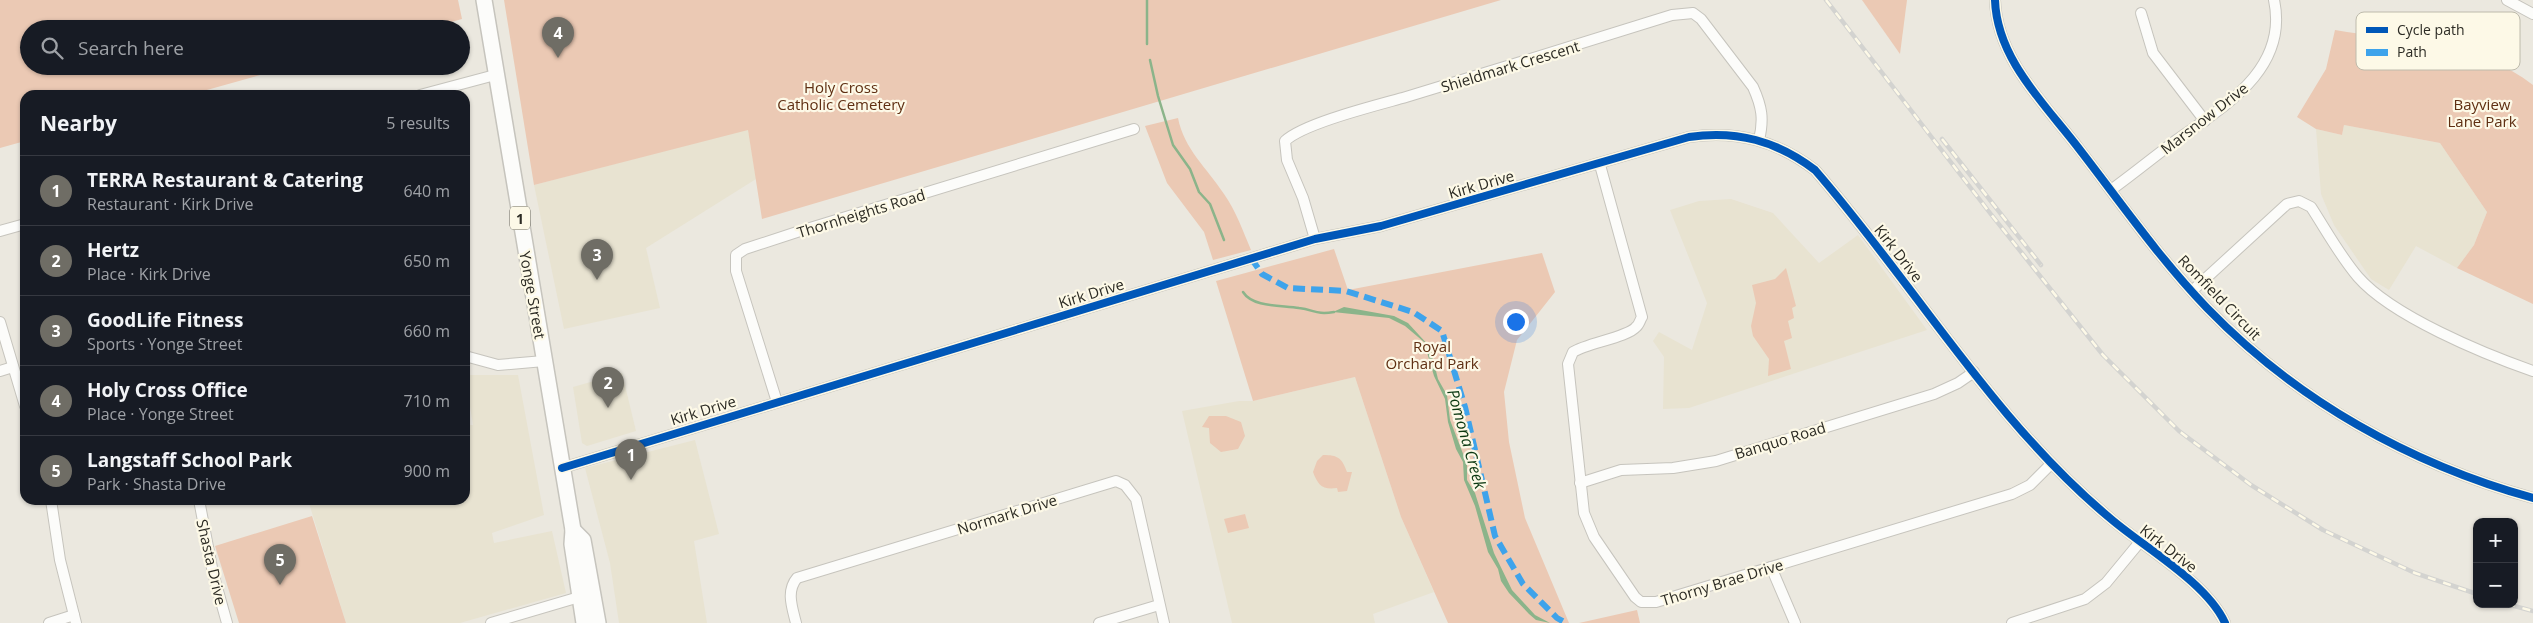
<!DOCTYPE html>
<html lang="en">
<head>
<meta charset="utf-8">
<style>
  :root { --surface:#171b24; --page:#20242c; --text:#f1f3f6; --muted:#9ea1a6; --line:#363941; --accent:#6f6d65 }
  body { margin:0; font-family:"Open Sans",sans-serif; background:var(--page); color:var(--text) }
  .controls { position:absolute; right:15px; bottom:15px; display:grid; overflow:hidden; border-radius:10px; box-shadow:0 1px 4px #0004 }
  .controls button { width:45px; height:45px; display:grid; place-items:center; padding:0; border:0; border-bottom:1px solid var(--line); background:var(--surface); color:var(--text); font:25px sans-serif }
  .you { position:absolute; left:1515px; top:321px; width:18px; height:18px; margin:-12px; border:4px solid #fff; border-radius:50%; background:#1a73e8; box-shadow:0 0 0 8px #1a73e833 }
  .badge { display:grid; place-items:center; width:32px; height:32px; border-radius:50%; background:var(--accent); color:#fff; font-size:16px; font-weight:700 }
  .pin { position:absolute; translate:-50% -41px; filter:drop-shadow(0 1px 2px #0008) }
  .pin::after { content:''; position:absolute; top:26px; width:18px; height:15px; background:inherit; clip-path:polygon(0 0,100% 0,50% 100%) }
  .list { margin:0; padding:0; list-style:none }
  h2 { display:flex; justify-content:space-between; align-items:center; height:65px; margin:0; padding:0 20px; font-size:21px }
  h2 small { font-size:16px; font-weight:400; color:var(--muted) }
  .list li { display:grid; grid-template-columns:32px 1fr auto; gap:15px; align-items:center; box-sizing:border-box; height:70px; padding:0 20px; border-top:1px solid var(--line) }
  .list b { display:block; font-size:19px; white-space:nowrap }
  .list p { margin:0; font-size:16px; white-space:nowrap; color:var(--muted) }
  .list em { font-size:16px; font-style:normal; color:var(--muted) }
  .icon { flex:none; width:28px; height:28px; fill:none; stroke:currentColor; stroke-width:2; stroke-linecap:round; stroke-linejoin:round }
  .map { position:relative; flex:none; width:2533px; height:623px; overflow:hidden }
  .search { position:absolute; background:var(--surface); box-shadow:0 1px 4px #0004; left:20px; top:20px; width:450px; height:55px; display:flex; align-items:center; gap:12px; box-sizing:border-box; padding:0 18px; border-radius:28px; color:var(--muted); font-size:19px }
  .panel { position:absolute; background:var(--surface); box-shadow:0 1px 4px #0004; left:20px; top:90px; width:450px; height:415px; border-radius:15px }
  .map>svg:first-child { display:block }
</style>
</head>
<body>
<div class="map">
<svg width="2533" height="623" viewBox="0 0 2533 623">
  <rect width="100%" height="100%" fill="#ebe8df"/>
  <!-- built -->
  <g fill="#e8e3d1">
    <path d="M2344 125 2440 143 2487 212 2474 245 2457 268 2416 246 2389 290 2371 279 2334 225 2321 194 2316 129 2342 135Z"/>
    <path d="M748 129 756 179 646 248 660 308 564 329 534 185Z"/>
    <path d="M1731 199 1773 213 1819 263 1858 235 1927 330 1689 408 1663 409 1664 357 1653 341 1659 332 1692 350 1707 303 1670 210 1699 201Z"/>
    <path d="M622 373 636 431 587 446 582 443 573 387Z"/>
    <path d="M465 375H518L544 515 492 533 494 543 552 531 566 593 460 623H346L308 500H465V425H473Z"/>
    <path d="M1355 377 1401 517 1434 592 1373 614 1375 623H1232L1182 411 1239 401H1253Z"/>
    <path d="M695 440 719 534 694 541 707 623H619L610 563 585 468Z"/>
  </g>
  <!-- green -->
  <g fill="#ebc9b4">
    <path d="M0 0H458L462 19 426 29H29V66H292L189 95H25V141L0 148Z"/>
    <path d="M504 0H1501L762 219 748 130 534 185Z"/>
    <path d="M1862 0H1907L1900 54Z"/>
    <path d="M2335 30C2398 41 2482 44 2533 85V304L2457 268 2474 245 2487 212 2440 143 2344 125 2342 135 2316 129 2297 117 2326 69Z"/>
    <path d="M1178 118C1184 149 1207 168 1224 194 1236 211 1243 231 1251 250L1213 260 1204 232 1167 183 1145 126Z"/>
    <path d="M1334 249 1348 290 1542 253 1555 292 1517 340 1504 392 1509 442 1525 518 1569 623H1448L1401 517 1355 377 1253 401 1216 281Z"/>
    <path d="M1786 268 1796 306 1792 308 1794 318 1788 321 1792 338 1784 341 1791 369 1768 376 1769 359 1753 336 1751 326 1756 303 1752 285 1775 279Z"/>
    <path d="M1209 416H1226L1241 422 1245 436 1238 449 1221 452 1210 443 1209 428 1202 427Z"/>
    <path d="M1323 455C1338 455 1342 458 1347 472H1352L1347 491 1338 492 1337 488C1322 490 1318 485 1313 472L1317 461Z"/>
    <path d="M1245 514 1249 528 1228 533 1224 519Z"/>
    <path d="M312 516 346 623H239L215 546Z"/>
    <path d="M1637 610 1640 623H1579Z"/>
  </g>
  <!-- water -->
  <path fill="#8bb48a" d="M1344 307 1394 316 1408 323 1430 347 1438 379 1447 395 1450 420 1467 464V480L1475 493 1494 553 1512 590 1535 615 1550 623 1536 620 1529 614 1509 593 1501 581 1498 569 1488 552 1475 506 1464 480 1463 462 1456 449 1448 422 1445 399 1434 376 1424 342 1405 326 1389 318 1333 312Z"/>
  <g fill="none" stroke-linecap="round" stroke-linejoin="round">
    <!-- stream -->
    <g stroke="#8bb48a" stroke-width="2.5">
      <path d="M1147 0V44"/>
      <path d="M1150 60 1158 96 1173 145 1190 169 1199 192 1210 204 1224 240"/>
      <path d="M1243 292C1253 308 1283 305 1299 308 1315 310 1316 315 1334 312"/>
    </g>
    <defs>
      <g id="minor">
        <path d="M1995 0C1997 60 2046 105 2080 150 2121 203 2160 259 2207 308 2296 400 2410 464 2533 498"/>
        <path d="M2507 0 2533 14"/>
        <path d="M2141 13 2153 53 2205 121"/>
        <path d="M420 95 495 75"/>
        <path d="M1600 165 1642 317C1640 320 1639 325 1636 327 1628 337 1587 343 1573 352L1568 364 1584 513 1594 537 1635 597 1641 602H1656L2012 494 2030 485 2051 464"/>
        <path d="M2111 190C2133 174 2154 157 2175 141 2223 107 2289 70 2274 0"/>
        <path d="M0 231 25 224"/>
        <path d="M1315 239 1303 198 1287 160 1285 141C1304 123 1378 105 1406 97 1495 70 1583 43 1672 15L1693 13 1701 19 1753 87C1762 107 1764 119 1759 140"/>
        <path d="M2192 291 2287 204 2299 201 2311 207C2326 230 2340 256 2358 277 2392 316 2484 354 2533 371"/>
        <path d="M0 322 25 406"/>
        <path d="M465 356 498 365 544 361"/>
        <path d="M0 371 13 367"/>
        <path d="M777 402 736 271V255L745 249 797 232 1134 129"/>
        <path d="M562 468 1315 239 1381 226 1689 137C1737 130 1777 141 1815 170 1915 285 1994 422 2111 519 2145 548 2207 583 2225 623"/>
        <path d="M1580 483 1621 470 1673 468 1716 461 1934 394 1958 383 1974 372"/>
        <path d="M51 500 60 560 76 623"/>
        <path d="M199 500 213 573 227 623"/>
        <path d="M1771 567 1795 623"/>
        <path d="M49 623 74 615"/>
        <path d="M491 623 586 595"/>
        <path d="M796 623C792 607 786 591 797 578L1116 481 1125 485 1136 499 1164 623"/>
        <path d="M1099 623 1159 605"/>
        <path d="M2012 623 2085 599 2106 583 2139 543"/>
      </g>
      <g id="primary">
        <path d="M484 0 573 530 572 544 584 623"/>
        <path d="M573 530 583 540 598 623"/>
      </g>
    </defs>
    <!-- minor casing -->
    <use href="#minor" stroke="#c6c4bd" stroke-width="12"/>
    <!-- primary casing -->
    <use href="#primary" stroke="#c6c4bd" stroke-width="18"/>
    <!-- minor -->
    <use href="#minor" stroke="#fcfcfa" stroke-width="10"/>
    <!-- primary -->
    <use href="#primary" stroke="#fcfcfa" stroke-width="15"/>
    <defs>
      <g id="rail">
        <path d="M1826 0 1990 213 2103 355 2179 431 2251 485 2323 530 2415 573 2477 594"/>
        <path d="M1942 139 2041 265"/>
        <path d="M2507 604 2533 611"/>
      </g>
    </defs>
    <!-- rail casing -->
    <use href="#rail" stroke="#d3d3d0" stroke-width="4.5"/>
    <!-- rail -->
    <use href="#rail" stroke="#fdf9e7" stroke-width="2.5" stroke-dasharray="8" stroke-linecap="butt"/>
    <!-- quiet -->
    <path stroke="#3ea3eb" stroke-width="6" stroke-dasharray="12 6" stroke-linecap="butt" d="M1251 258 1262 274 1288 288 1346 291 1413 312 1442 331 1465 407 1495 536 1523 584 1557 618 1566 623"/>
    <defs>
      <g id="cycleway">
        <path d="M1995 0C1997 60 2046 105 2080 150 2121 203 2160 259 2207 308 2296 400 2410 464 2533 498"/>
        <path d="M562 468 1315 239 1381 226 1689 137C1737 130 1777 141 1815 170 1915 285 1994 422 2111 519 2145 548 2207 583 2225 623"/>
      </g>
    </defs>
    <!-- cycleway casing -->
    <use href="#cycleway" stroke="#fdf9e7" stroke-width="11"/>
    <!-- cycleway -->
    <use href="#cycleway" stroke="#0057b8" stroke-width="8"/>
  </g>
  <g text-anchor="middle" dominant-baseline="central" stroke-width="4.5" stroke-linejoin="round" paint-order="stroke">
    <!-- shield labels -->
    <rect fill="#fdf9e7" stroke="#6b695e" stroke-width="1" x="510" y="206.5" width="20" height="23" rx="4"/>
    <g font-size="14" font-weight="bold" fill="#2c2b24">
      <text x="520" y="218">1</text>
    </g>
    <!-- street labels -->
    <g font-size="15" fill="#2c2b24" stroke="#fdf9e7">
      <text transform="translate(1510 66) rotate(-17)">Shieldmark Crescent</text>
      <text transform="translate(2204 118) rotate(-38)">Marsnow Drive</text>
      <text transform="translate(1481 184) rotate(-16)">Kirk Drive</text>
      <text transform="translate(861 213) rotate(-17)">Thornheights Road</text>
      <text transform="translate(1899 253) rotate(52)">Kirk Drive</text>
      <text transform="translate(1091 293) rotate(-17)">Kirk Drive</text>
      <text transform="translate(533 295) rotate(80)">Yonge Street</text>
      <text transform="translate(2220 297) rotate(46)">Romfield Circuit</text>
      <text transform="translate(703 410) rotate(-17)">Kirk Drive</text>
      <text transform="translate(1780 440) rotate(-17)">Banquo Road</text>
      <text transform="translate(1007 514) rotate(-17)">Normark Drive</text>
      <text transform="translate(2169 548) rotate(38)">Kirk Drive</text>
      <text transform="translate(212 562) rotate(77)">Shasta Drive</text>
      <text transform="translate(1722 582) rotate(-17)">Thorny Brae Drive</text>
    </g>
    <!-- park labels -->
    <g font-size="15" fill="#5f2f12" stroke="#fdf9e7">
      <text x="841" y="87">Holy Cross<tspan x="841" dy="17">Catholic Cemetery</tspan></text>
      <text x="2482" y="104">Bayview<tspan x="2482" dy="17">Lane Park</tspan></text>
      <text x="1432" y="346">Royal<tspan x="1432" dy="17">Orchard Park</tspan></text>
    </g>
    <!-- water labels -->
    <g font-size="16" font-style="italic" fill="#0b3811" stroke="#fdf9e7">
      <text transform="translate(1467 439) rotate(74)">Pomona Creek</text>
    </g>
  </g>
  <!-- legend -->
  <rect x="2356" y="12" width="164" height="58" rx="8" fill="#fdf9e7" stroke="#bebbac" stroke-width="1"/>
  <rect x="2366" y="27" width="22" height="6" fill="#0057b8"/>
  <rect x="2366" y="49" width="22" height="7" fill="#3ea3eb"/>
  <g font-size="14" fill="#2c2b24">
    <text x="2397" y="35">Cycle path</text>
    <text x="2397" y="57">Path</text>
  </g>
</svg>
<div class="controls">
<button>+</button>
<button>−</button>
</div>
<div class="you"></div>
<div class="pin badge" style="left:631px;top:480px">1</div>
<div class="pin badge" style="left:608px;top:408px">2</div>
<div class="pin badge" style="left:597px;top:280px">3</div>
<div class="pin badge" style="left:558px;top:58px">4</div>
<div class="pin badge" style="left:280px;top:585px">5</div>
<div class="search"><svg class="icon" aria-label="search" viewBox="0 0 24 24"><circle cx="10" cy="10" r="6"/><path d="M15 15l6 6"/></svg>Search here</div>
<section class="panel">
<h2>Nearby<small>5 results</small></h2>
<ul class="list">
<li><span class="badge">1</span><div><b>TERRA Restaurant &amp; Catering</b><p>Restaurant · Kirk Drive</p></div><em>640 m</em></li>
<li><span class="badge">2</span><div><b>Hertz</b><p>Place · Kirk Drive</p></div><em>650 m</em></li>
<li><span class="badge">3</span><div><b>GoodLife Fitness</b><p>Sports · Yonge Street</p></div><em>660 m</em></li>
<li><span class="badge">4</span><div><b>Holy Cross Office</b><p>Place · Yonge Street</p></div><em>710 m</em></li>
<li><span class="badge">5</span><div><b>Langstaff School Park</b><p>Park · Shasta Drive</p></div><em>900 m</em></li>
</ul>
</section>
</div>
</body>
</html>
